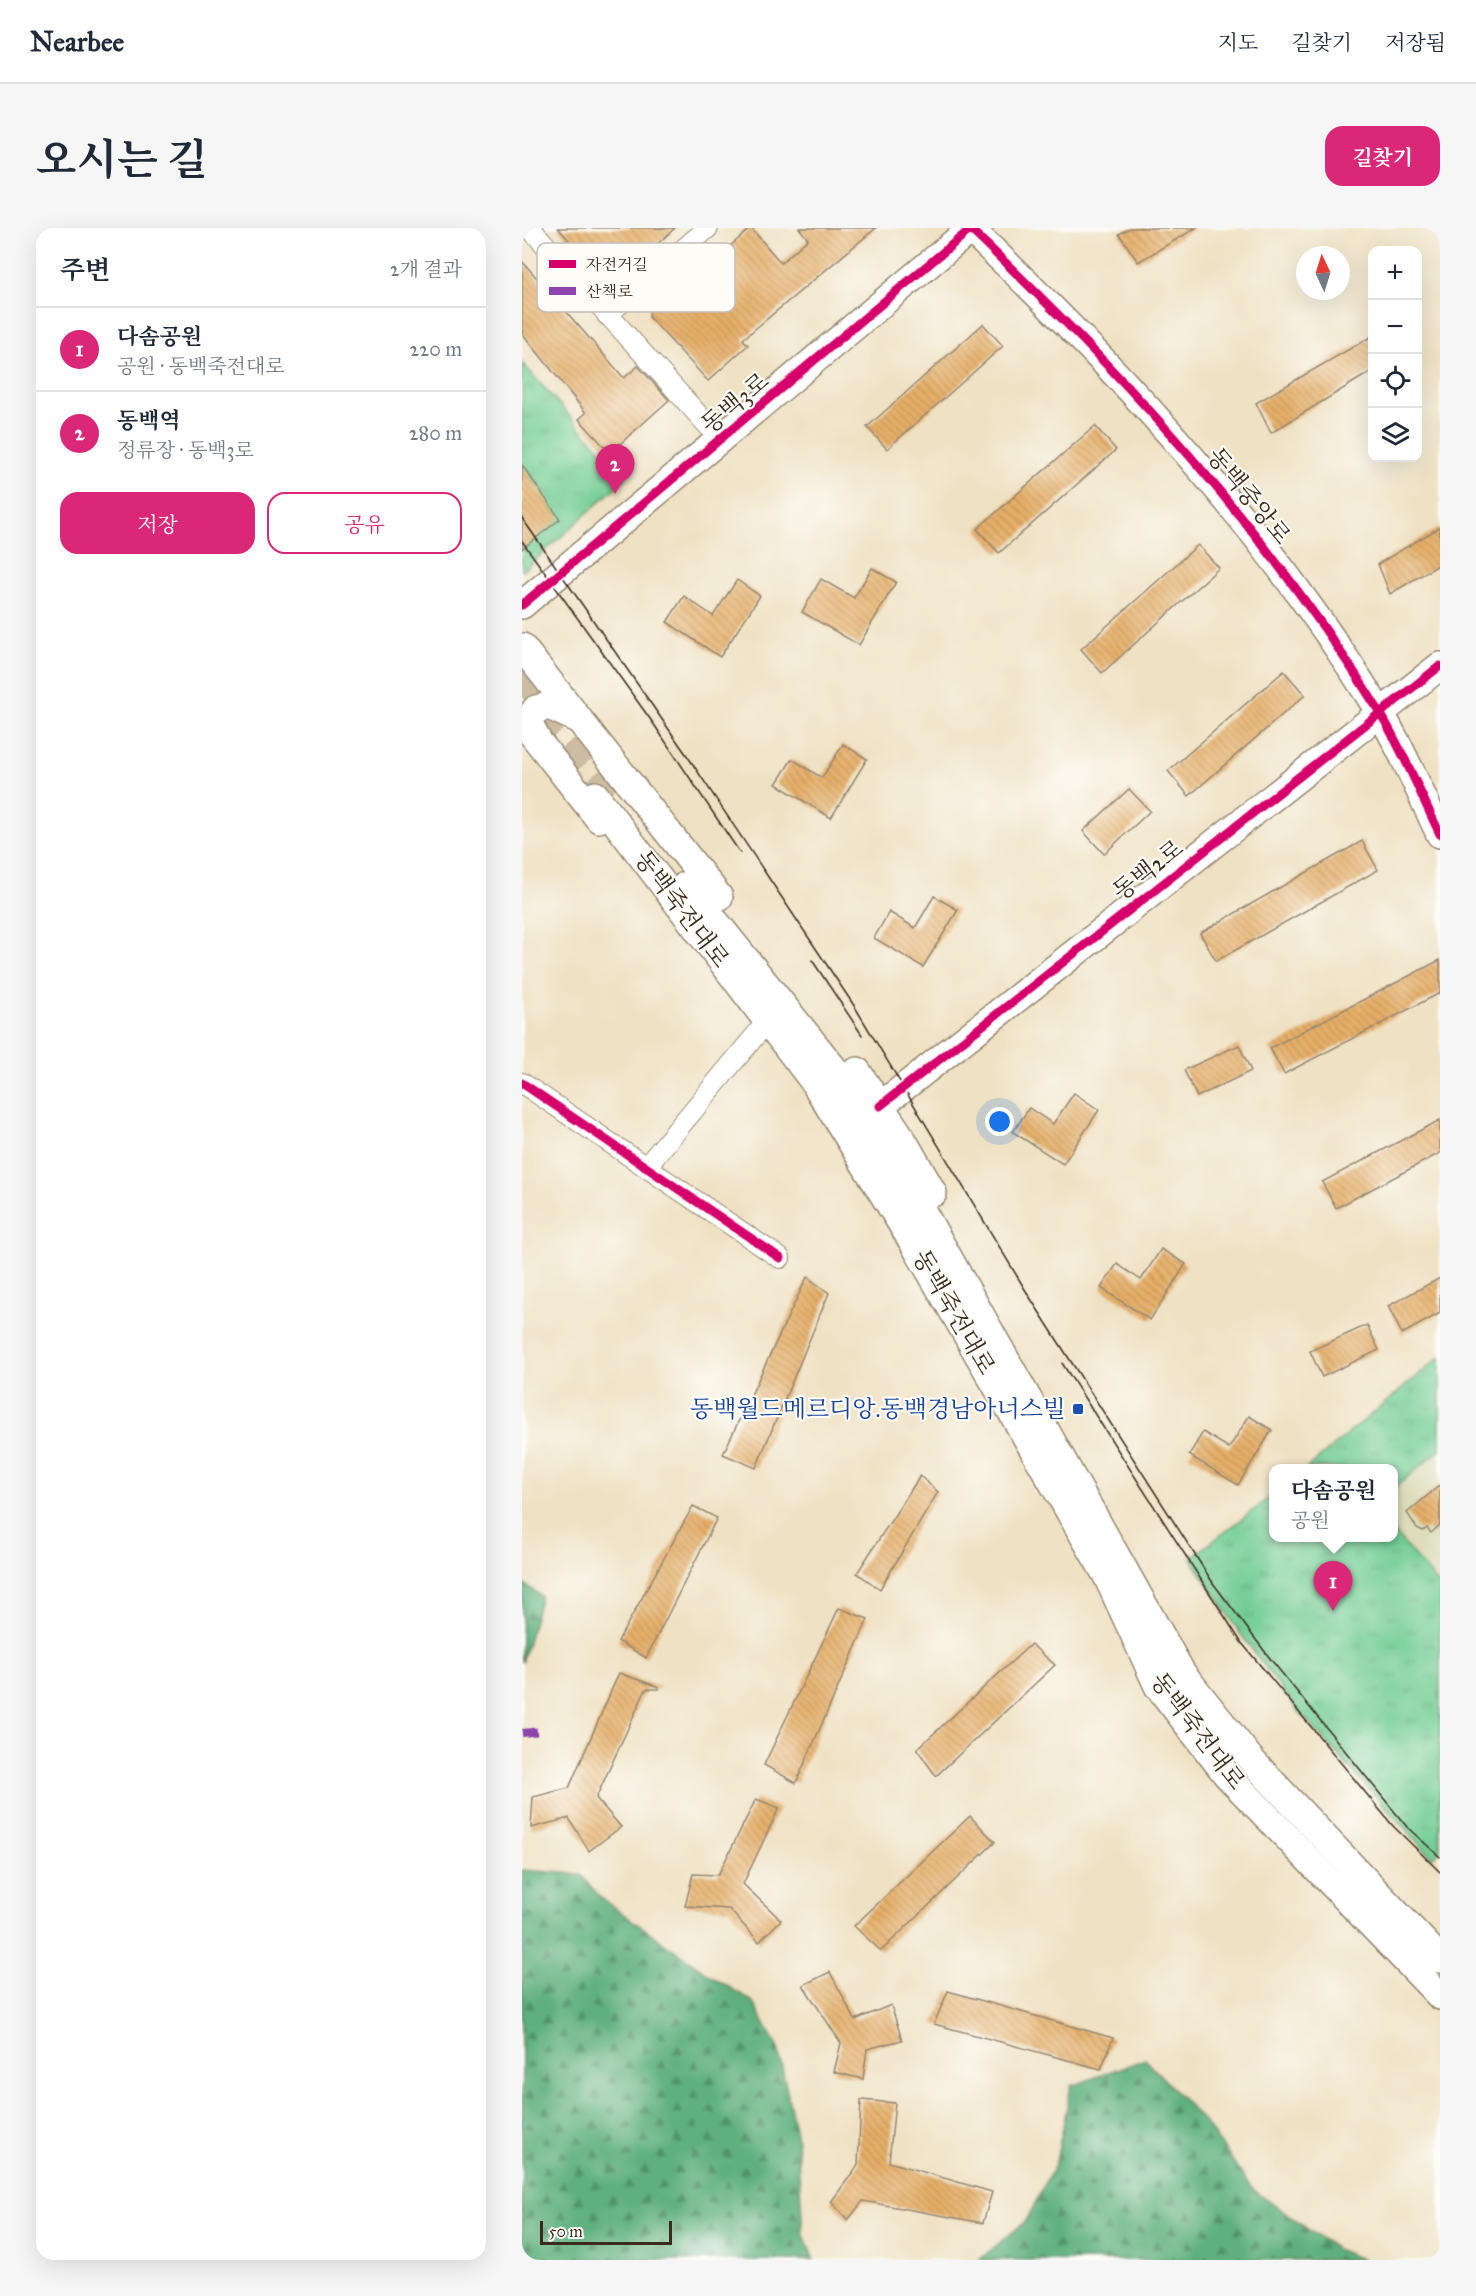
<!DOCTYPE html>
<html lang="ko">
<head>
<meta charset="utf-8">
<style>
  :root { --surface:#fff; --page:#f6f6f7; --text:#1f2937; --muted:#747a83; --line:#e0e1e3; --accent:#db2777 }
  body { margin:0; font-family:"IM FELL Great Primer","Noto Serif KR",serif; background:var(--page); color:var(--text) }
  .controls { position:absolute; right:18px; top:18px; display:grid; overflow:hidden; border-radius:12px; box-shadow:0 6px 24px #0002 }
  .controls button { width:54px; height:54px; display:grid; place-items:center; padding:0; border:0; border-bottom:2px solid var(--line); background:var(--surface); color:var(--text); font:30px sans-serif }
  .compass { position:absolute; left:774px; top:18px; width:54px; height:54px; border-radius:50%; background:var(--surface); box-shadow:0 6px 24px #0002; rotate:356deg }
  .scale { position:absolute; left:18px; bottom:15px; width:132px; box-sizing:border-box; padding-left:6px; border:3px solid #3b2a1e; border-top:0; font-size:16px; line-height:21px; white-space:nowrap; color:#3b2a1e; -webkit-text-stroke:4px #fdfcf7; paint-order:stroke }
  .you { position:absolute; left:478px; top:894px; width:21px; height:21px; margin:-15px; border:4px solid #fff; border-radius:50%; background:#1a73e8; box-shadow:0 0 0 9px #1a73e833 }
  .badge { display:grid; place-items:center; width:39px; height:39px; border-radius:50%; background:var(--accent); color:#fff; font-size:20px; font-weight:700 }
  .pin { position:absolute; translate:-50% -50px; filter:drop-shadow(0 2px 3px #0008) }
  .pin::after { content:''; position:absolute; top:32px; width:21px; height:18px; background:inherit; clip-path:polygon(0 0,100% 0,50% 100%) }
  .popup { position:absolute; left:747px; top:1236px; width:129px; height:78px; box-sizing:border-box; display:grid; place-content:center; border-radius:12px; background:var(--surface); filter:drop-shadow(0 2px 4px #0005); font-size:20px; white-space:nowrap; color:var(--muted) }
  .popup b { font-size:22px; color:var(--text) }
  .popup::after { content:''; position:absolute; left:50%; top:100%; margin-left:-12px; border:12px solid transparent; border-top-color:var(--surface) }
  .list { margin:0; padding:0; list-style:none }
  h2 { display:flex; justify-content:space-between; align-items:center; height:78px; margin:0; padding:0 24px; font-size:26px }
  h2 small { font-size:20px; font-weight:400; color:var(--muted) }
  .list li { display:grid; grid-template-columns:39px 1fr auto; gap:18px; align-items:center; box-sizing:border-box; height:84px; padding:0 24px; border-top:2px solid var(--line) }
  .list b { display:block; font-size:22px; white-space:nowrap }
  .list p { margin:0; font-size:20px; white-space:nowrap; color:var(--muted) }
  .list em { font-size:20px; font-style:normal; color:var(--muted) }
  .actions { display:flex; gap:12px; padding:18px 24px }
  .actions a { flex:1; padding:14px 0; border:2px solid var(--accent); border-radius:18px; text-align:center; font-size:21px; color:var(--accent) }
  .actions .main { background:var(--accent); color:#fff }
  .icon { flex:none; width:33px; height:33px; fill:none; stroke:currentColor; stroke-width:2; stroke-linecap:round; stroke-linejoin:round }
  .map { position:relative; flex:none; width:918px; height:2032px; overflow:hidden; border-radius:18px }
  header { display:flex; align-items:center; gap:36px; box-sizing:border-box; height:84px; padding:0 30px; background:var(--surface); border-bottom:2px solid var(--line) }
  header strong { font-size:28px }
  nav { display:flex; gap:33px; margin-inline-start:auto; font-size:21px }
  .intro { display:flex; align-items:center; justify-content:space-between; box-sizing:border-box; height:144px; padding:0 36px }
  h1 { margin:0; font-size:42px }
  .button { padding:15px 27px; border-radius:18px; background:var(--accent); color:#fff; font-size:21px; font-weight:700 }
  main { display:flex; gap:36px; padding:0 36px }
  aside { flex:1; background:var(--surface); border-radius:18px; box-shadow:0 6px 24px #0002 }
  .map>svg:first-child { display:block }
</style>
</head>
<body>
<header>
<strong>Nearbee</strong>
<nav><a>지도</a><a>길찾기</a><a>저장됨</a></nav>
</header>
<div class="intro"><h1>오시는 길</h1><a class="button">길찾기</a></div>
<main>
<aside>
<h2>주변<small>2개 결과</small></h2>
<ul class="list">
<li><span class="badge">1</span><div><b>다솜공원</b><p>공원 · 동백죽전대로</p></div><em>220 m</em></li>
<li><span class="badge">2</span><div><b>동백역</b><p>정류장 · 동백3로</p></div><em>280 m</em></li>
</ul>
<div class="actions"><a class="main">저장</a><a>공유</a></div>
</aside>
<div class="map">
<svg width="918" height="2032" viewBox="0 0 918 2032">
  <defs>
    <pattern id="grass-tufts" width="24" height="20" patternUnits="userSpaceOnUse" patternTransform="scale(1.5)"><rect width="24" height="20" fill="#73cd94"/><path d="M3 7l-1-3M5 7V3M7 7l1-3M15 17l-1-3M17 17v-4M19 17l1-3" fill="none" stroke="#64b07f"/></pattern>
    <pattern id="forest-firs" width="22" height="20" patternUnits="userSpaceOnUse" patternTransform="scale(1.5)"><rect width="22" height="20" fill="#5eb07e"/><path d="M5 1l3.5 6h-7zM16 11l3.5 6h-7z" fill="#4f8f67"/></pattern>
    <pattern id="building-back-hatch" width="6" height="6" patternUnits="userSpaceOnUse" patternTransform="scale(1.5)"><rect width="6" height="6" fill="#e7b069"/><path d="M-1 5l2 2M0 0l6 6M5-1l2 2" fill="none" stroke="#bc8f56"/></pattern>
  </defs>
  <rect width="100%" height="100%" fill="#fdfcf7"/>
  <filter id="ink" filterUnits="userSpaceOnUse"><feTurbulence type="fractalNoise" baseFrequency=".0167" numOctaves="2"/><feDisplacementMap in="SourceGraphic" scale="12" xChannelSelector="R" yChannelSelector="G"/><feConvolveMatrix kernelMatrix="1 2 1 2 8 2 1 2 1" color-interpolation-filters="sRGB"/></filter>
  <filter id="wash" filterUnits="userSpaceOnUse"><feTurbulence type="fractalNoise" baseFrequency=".008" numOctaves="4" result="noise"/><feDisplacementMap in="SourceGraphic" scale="24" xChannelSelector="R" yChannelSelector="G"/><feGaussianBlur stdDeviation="1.35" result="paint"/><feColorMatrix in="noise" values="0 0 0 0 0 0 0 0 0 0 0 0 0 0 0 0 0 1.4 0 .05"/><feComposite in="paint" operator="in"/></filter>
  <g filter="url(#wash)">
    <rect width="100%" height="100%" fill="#efe1c3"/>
    <!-- built -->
    <path fill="#ddddbc" d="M918 1222V1358L871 1303V1261Z"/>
    <!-- grass -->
    <g fill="url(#grass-tufts)" stroke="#577c59" stroke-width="1.5">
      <path d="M0 135 104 250 1 343H0Z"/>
      <path d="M918 1129V1222L871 1261V1240H785Z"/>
      <path d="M751 1267V1310H871V1303L918 1358V1623L910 1630 775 1482 720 1408 669 1330Z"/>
    </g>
    <!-- forest -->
    <g fill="url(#forest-firs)" stroke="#4c6d4e" stroke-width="1.5">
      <path d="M0 1354 19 1368 0 1435Z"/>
      <path d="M0 1642 58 1646 79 1670 195 1752 230 1773 256 1820 275 1911 281 2005 292 2032H0Z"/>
      <path d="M623 1831 685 1897 731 1962 814 2021 842 2032H457L504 1993 534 1934 549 1858Z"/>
    </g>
    <g id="blocks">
      <!-- building -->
      <g fill="url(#building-back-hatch)">
        <path d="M36 0H153L89 58Z"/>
        <path d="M229 0 259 35 286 11 277 0H354L221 111 226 117 186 153 127 89 128 79 167 48 170 51Z"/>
        <path d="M608 0H674L616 34 597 6Z"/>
        <path d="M0 33 102 150 116 138 147 172 88 225 57 191 64 185 0 105Z"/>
        <path d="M461 96 481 118 365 221 345 199Z"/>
        <path d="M850 108V143L749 205 734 175Z"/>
        <path d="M573 198 594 222 477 325 455 301Z"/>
        <path d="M0 237 38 291 0 321Z"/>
        <path d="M918 299V336L868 366 856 336Z"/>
        <path d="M676 317 697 340 580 445 559 421Z"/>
        <path d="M350 340 374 354 337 417 280 384 299 351 332 370Z"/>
        <path d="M215 352 238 368 198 429 145 394 162 368 191 388Z"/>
        <path d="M762 443 783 467 667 568 646 543Z"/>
        <path d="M321 516 345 531 309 590 254 556 270 531 300 550Z"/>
        <path d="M607 561 628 583 582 626 561 603Z"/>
        <path d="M840 613 856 642 694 733 678 705Z"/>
        <path d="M412 668 436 682 401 739 352 710 367 684 393 700Z"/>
        <path d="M918 732V765L762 846 748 820Z"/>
        <path d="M717 817 729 843 675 869 662 842Z"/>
        <path d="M552 865 577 882 541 936 491 904 507 880 531 896Z"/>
        <path d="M918 892V925L814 980 800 954Z"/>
        <path d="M639 1021 664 1036 628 1092 579 1060 595 1036 619 1052Z"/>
        <path d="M285 1049 307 1065 234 1240 201 1226Z"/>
        <path d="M918 1050V1085L880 1106 866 1078Z"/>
        <path d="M845 1097 857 1122 800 1149 788 1123Z"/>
        <path d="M727 1188 750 1202 716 1257 667 1227 681 1204 707 1220Z"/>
        <path d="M398 1248 416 1264 358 1361 335 1345Z"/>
        <path d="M918 1257V1297L909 1305 905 1300 901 1303 895 1300 885 1285Z"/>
        <path d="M171 1278 195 1290 124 1430 96 1413Z"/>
        <path d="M317 1380 346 1391 274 1555 242 1537Z"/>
        <path d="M509 1416 533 1437 414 1548 395 1521Z"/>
        <path d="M97 1445 137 1459V1461H124L74 1570 99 1599 67 1623 47 1590 9 1600 11 1569 47 1560Z"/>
        <path d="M234 1571 257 1580 221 1656 259 1692 237 1714 207 1681 163 1678 171 1646 196 1647Z"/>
        <path d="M448 1588 473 1614 359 1723 332 1698Z"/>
        <path d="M308 1744 333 1792 369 1777 380 1812 345 1821 341 1851 312 1844 319 1815 281 1757Z"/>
        <path d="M426 1763 591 1810 579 1841 412 1796Z"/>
        <path d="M339 1872 373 1875 367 1934 470 1964 461 1995 341 1973 326 1992 309 1974 336 1937Z"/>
      </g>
    </g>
  </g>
  <g filter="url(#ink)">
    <use href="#blocks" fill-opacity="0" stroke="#958670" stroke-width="1.5"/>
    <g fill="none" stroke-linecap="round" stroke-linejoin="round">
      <!-- secondary-tunnel -->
      <path stroke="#cbbca2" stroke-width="27" stroke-dasharray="27 14" stroke-linecap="butt" d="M0 447 90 564"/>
      <defs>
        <g id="street">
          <path d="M8 0 199 212"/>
          <path d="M85 87 186 0"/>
          <path d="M0 855 258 1030"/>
          <path d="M124 939 238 802"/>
        </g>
        <g id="secondary">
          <path d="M447 0C603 147 744 301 857 483 881 522 898 565 918 606"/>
          <path d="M0 377 450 0"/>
          <path d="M0 419 197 669"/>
          <path d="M0 493 77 591"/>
          <path d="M15 511 6 493 14 481 27 478 55 491"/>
          <path d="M73 567 292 854 392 1016 585 1348 636 1458 705 1547 918 1768"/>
          <path d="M164 657 312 841 385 956 660 1445 730 1533 918 1731"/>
          <path d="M335 843 379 909 411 965"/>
          <path d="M358 878 918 438"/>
        </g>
      </defs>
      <!-- street casing -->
      <use href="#street" stroke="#958670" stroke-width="22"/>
      <!-- secondary casing -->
      <use href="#secondary" stroke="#958670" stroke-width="30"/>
      <!-- street -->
      <use href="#street" stroke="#fff" stroke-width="20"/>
      <!-- secondary -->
      <use href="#secondary" stroke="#fff" stroke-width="27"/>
      <!-- tram -->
      <g stroke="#3b2a1e" stroke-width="1.5">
        <path d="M0 290 164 526 333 779 507 1068 691 1355 750 1433 885 1599 918 1629"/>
        <path d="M0 313 131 495 218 625"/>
        <path d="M290 732 340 807"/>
        <path d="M540 1135 719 1414 871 1598 918 1644"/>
      </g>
      <!-- quiet -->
      <path stroke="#8e44ad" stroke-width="8" stroke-dasharray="15 8" stroke-linecap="butt" d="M0 1505 21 1503"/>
      <defs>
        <g id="cycleway">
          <path d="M447 0C603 147 744 301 857 483 881 522 898 565 918 606"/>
          <path d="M0 377 450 0"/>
          <path d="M0 855 258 1030"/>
          <path d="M358 878 918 438"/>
        </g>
      </defs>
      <!-- cycleway casing -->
      <use href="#cycleway" stroke="#fdfcf7" stroke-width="13"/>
      <!-- cycleway -->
      <use href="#cycleway" stroke="#d6006c" stroke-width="9"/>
    </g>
  </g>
  <!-- markers -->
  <rect fill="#1a4fb4" stroke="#fdfcf7" stroke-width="2" x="550" y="1175" width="12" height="12" rx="3"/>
  <g text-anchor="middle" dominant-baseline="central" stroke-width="4.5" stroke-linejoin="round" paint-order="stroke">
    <!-- street labels -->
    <g font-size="24" fill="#3b2a1e" stroke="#fdfcf7">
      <text transform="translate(213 175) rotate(-40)">동백3로</text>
      <text transform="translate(727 268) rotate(51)">동백중앙로</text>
      <text transform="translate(626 642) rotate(-38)">동백2로</text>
      <text transform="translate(160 681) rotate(53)">동백죽전대로</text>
      <text transform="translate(432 1084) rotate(60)">동백죽전대로</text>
      <text transform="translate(676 1503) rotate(53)">동백죽전대로</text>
    </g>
    <!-- transit labels -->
    <g font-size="24" fill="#164399" stroke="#fdfcf7" text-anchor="end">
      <text x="544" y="1181">동백월드메르디앙.동백경남아너스빌</text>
    </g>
  </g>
  <!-- legend -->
  <rect x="15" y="15" width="198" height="69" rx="9" fill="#fdfcf7" stroke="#c3bdb6" stroke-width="1.5"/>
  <rect x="27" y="32" width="27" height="8" fill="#d6006c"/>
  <rect x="27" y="59" width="27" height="8" fill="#8e44ad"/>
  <g font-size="16" fill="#3b2a1e">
    <text x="64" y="42">자전거길</text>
    <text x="64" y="69">산책로</text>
  </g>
</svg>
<div class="controls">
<button>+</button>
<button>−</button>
<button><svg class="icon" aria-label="locate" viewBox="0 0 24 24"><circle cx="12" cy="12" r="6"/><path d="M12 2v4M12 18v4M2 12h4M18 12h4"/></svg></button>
<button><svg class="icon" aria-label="layers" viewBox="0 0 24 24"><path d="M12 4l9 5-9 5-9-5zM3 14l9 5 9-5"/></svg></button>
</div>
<svg class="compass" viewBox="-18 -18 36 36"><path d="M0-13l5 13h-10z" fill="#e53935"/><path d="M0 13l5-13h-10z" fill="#747a83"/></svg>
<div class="scale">50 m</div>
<div class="you"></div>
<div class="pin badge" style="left:811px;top:1383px">1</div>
<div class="popup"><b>다솜공원</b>공원</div>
<div class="pin badge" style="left:93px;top:266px">2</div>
</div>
</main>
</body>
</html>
